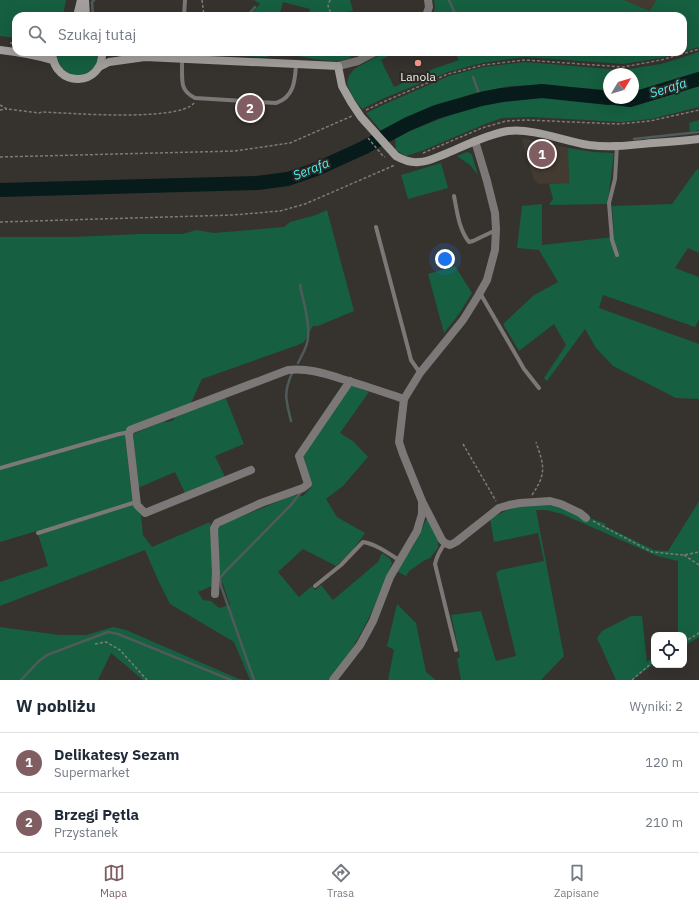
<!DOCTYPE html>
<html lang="pl">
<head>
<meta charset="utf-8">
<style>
  :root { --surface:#fff; --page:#f6f6f7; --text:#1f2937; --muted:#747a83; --line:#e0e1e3; --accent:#7f5d60 }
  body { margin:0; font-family:"IBM Plex Sans",sans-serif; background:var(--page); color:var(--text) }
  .controls { position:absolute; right:12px; bottom:12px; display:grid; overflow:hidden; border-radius:8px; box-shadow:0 4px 16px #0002 }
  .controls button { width:36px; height:36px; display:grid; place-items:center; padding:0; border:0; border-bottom:1px solid var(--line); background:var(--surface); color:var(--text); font:20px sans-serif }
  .compass { position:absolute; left:603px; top:68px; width:36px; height:36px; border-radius:50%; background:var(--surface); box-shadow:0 4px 16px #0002; rotate:52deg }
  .you { position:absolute; left:445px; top:259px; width:14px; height:14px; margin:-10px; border:3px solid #fff; border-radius:50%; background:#1a73e8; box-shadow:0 0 0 6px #1a73e833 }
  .badge { display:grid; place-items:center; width:26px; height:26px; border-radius:50%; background:var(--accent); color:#fff; font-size:13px; font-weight:700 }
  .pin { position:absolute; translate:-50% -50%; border:2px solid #fff; box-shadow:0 1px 4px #0006 }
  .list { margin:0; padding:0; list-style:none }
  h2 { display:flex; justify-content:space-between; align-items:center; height:52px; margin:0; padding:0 16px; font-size:17px }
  h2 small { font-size:13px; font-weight:400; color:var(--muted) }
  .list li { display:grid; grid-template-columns:26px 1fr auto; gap:12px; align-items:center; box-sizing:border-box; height:60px; padding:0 16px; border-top:1px solid var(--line) }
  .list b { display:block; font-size:15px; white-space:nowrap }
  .list p { margin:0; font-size:13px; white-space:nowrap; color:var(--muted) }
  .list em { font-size:13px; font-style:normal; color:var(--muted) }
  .icon { flex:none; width:22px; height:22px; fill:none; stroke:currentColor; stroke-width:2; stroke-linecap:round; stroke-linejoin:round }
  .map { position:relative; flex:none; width:699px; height:680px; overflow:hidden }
  .search { position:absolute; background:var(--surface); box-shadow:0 4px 16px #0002; left:12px; right:12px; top:12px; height:44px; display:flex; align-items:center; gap:10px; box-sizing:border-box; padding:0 14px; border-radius:12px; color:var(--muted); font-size:15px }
  .sheet { height:172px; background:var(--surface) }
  nav { display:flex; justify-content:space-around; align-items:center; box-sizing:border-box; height:56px; border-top:1px solid var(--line); background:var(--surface); font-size:11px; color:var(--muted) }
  nav a { display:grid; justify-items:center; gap:2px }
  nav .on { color:var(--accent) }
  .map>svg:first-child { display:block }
</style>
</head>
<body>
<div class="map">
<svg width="699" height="680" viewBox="0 0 699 680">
  <rect width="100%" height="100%" fill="#36322e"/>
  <!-- built -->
  <g fill="#433a32">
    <path d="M624 0H656L650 11Z"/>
    <path d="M522 138 568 148 569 183 538 184 534 179 527 159Z"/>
  </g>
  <!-- green -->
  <g fill="#165f40">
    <path d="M0 0H66L63 16H16V38L0 36Z"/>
    <path d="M254 0H350L353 11 334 14V16H308L310 9 283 2 279 16H249L260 4Z"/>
    <path d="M434 0H624L650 11 656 0H699V47L683 52V16H433L435 7Z"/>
    <path d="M56 52H98C98 56 98 61 96 64 88 79 67 78 59 64 57 60 56 57 56 52Z"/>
    <path d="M215 52H269L268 57 212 55Z"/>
    <path d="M299 52H348L351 58C333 64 315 59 298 56Z"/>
    <path d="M385 52H396L381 60 394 87 433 69 459 60 455 52H682L661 58 623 64 525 57 482 63 448 72 382 99 362 109 352 96 347 83 349 76 354 69Z"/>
    <path d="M699 52V74L650 88 633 91V74H609V90L541 85 510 86 476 93 422 111 383 133 366 113 385 104 449 76 483 67 525 62 622 70 661 64Z"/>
    <path d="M699 86V107L651 119 621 122 532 117 502 118 485 124 424 150 406 156 396 150 395 137 467 108 509 100 548 95 636 105Z"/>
    <path d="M699 120V130L690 132 689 123Z"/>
    <path d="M568 148 593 152 614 153 608 201 606 204 549 205 553 199 549 184 569 183Z"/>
    <path d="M467 152 470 153 472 155 478 175 470 165 457 156Z"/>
    <path d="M441 163 448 188 408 199 401 175Z"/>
    <path d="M697 169 699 170V253L688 248 675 268 699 277V320L695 327 603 295 599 308 699 344V399L676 398 613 366 596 348 585 329 547 381 544 378 566 345 554 324 519 351 503 324 534 295 558 282 539 250 517 248 522 206 542 204V245L614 237 612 206 672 204Z"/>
    <path d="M327 210 354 311 318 326H313L304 342 298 345 202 379 190 405 131 427 125 437 132 497 134 506 141 515 143 535 152 547 210 522 213 559 212 586 198 592 203 600 211 601 219 608 230 605 220 575 217 536 218 528 225 523 294 495 303 496 312 486 303 454 351 385 369 392 340 433 354 442 368 457 343 486 326 499 337 517 365 533 353 550 336 566 303 549 278 572 299 597 312 586 315 590 321 585 333 600 378 562 382 553 390 559 392 563C380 595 365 630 346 658 340 666 334 673 328 680H250L234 642 170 604 158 580 145 550 0 606V582L48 566 37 531 0 542V237H73L140 234H183L196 230 214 233 284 227 290 222 316 215Z"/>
    <path d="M455 266 472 293 459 314 444 333 428 274Z"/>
    <path d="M225 396 244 444 215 456 225 477 185 493 175 472 138 488 133 434 164 421 168 422 174 420V418L175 417Z"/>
    <path d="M699 501V637L684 646V635H678V561L657 556 562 514 546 510H536L564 656 541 680H461L457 659 460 657 451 615 481 611 496 661 516 656 496 573 500 570 544 561 538 533 494 542 490 519 503 512 516 506 534 504 557 506 606 524 605 526 654 550 668 551Z"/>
    <path d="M426 520H428L438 540V548L430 558 423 561 415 567 409 571 406 576 396 571 414 545Z"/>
    <path d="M397 604 416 623 426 672 436 680H388L394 650 387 646Z"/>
    <path d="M631 616H642L647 662 654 657V664L632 680H616L597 638 602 631Z"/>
    <path d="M0 627 59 635H86L113 627 126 630 239 679 245 680H143L111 653 98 680H0Z"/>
  </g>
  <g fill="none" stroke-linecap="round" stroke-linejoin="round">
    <!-- stream -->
    <g stroke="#4e5b5b" stroke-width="2.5">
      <path d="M449 0 456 16"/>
      <path d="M93 16 92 2 94 0"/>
      <path d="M247 16 255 7"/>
      <path d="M211 52H212"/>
      <path d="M467 52V53"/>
      <path d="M473 77 481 99"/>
      <path d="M634 139 699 132"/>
      <path d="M298 363C302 355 308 346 308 337 310 321 303 301 300 285"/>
      <path d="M291 421C286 400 283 394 292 373"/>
      <path d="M21 680 39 661 47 655 108 632 118 634 231 680"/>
      <path d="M254 680 221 586 220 578 224 573 291 505 301 492"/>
    </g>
    <!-- river -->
    <g stroke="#071b1b" stroke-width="14">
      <path d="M614 98 630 100 699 79"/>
      <path d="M0 190 257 183 288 179 317 169 363 148 408 124 436 112 481 99 502 95 542 91 609 98"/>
    </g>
    <!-- path -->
    <g stroke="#7e7b77" stroke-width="1.5" stroke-dasharray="3 2" stroke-linecap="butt">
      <path d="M202 0 204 16"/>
      <path d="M330 0 328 6 332 16"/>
      <path d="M124 16V15"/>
      <path d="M10 43H16"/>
      <path d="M345 52 346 56"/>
      <path d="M0 105 7 109 39 113 42 112C69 113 179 122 194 103"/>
      <path d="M0 110 7 109"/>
      <path d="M366 110 383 102 448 74 483 65 525 60 623 67 661 60 699 49"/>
      <path d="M368 138 383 156 385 157"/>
      <path d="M423 153 482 128 506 121 527 120 618 124 650 121 699 110"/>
      <path d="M0 157 235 151 290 143 352 116"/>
      <path d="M0 222 233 215 280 211 305 204 395 165"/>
      <path d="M463 444 496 501"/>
      <path d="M532 495C547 473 544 466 536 442"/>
      <path d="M593 521 652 552 684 555 699 552"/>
      <path d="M684 555 699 565"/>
      <path d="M684 642 699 633"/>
      <path d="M95 644 106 642 120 650 147 680"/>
      <path d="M632 680 654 661"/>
    </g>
    <!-- lane -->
    <g stroke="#7b7877" stroke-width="4">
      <path d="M184 16 185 0"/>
      <path d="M183 52C182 57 182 63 182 68 182 83 181 91 195 98L276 103C294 97 295 81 296 65"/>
      <path d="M617 146 615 179 609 203 612 240 617 255"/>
      <path d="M454 196C457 211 459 230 469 242L473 241 496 230"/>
      <path d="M376 227 408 348 411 360 420 373"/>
      <path d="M480 293 524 369 539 388"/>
      <path d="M0 468 119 434 130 432"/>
      <path d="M38 533 136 502"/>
      <path d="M445 543C440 550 437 555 435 564L456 650"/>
      <path d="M315 586 341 565 363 542C376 544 388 553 399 560"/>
    </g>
    <!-- street -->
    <g stroke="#7b7877" stroke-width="8">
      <path d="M426 16 429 7 428 0"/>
      <path d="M338 66 358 61 375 52"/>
      <path d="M251 470 145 513 137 505 129 435 130 430 288 370C307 368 324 373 342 379 363 385 383 392 404 399"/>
      <path d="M423 503 442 540 445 543 450 545 456 542 499 508 509 505 520 503 550 501 561 504 580 513 586 518"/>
      <path d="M215 594 216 573 214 528 217 523 261 503 303 488 308 484 299 456 350 381"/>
      <path d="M333 680 360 645 373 621 390 577 417 531 422 514V501L403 454 399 442 404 399 420 373 463 320 478 296 487 280 495 250 496 229 495 213 487 181 475 141"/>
    </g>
    <!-- secondary -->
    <g stroke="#a39f9d" stroke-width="8">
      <path d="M85 0 86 16"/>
      <path d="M77 16 81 0"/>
      <path d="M0 50C17 52 36 55 52 60"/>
      <path d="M52 52C54 90 104 86 102 52"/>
      <path d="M118 52 130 54 142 57"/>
      <path d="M99 67 109 62 145 57 338 66 342 86 351 102 361 117 396 156C403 160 411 163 419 162 428 162 437 157 445 154 464 146 488 134 508 131 533 128 564 141 589 145 611 148 632 145 653 143 669 142 684 141 699 139"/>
    </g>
  </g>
  <!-- markers -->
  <circle fill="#f59c91" stroke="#2c2824" stroke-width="1.5" cx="418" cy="63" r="4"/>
  <g text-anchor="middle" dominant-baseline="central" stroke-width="4" stroke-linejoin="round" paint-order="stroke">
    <!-- poi labels -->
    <g font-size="12" fill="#f4f1ef" stroke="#2c2824">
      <text x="418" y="76">Lanola</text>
    </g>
    <!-- water labels -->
    <g font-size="13" font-style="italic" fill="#53eff1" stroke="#2c2824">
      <text transform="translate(668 88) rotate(-17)">Serafa</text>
      <text transform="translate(311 169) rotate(-22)">Serafa</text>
    </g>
  </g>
</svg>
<div class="controls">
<button><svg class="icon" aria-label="locate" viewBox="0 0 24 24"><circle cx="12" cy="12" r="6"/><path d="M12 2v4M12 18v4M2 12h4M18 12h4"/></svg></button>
</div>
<svg class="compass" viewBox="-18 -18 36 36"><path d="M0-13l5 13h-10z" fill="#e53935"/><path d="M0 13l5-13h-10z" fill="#747a83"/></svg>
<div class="you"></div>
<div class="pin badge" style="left:542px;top:154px">1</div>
<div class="pin badge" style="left:250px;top:108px">2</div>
<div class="search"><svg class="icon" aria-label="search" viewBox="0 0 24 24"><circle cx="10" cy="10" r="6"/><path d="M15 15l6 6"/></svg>Szukaj tutaj</div>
</div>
<section class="sheet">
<h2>W pobliżu<small>Wyniki: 2</small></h2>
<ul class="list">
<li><span class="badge">1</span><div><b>Delikatesy Sezam</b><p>Supermarket</p></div><em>120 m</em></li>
<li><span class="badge">2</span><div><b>Brzegi Pętla</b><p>Przystanek</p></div><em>210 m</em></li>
</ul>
</section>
<nav>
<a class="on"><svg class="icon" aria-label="map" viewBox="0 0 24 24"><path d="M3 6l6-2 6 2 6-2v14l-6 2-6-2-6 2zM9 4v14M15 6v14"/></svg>Mapa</a>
<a><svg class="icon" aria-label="directions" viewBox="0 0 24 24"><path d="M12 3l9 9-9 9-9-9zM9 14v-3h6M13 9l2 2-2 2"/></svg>Trasa</a>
<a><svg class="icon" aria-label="saved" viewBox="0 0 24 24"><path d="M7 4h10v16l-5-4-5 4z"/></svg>Zapisane</a>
</nav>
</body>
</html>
